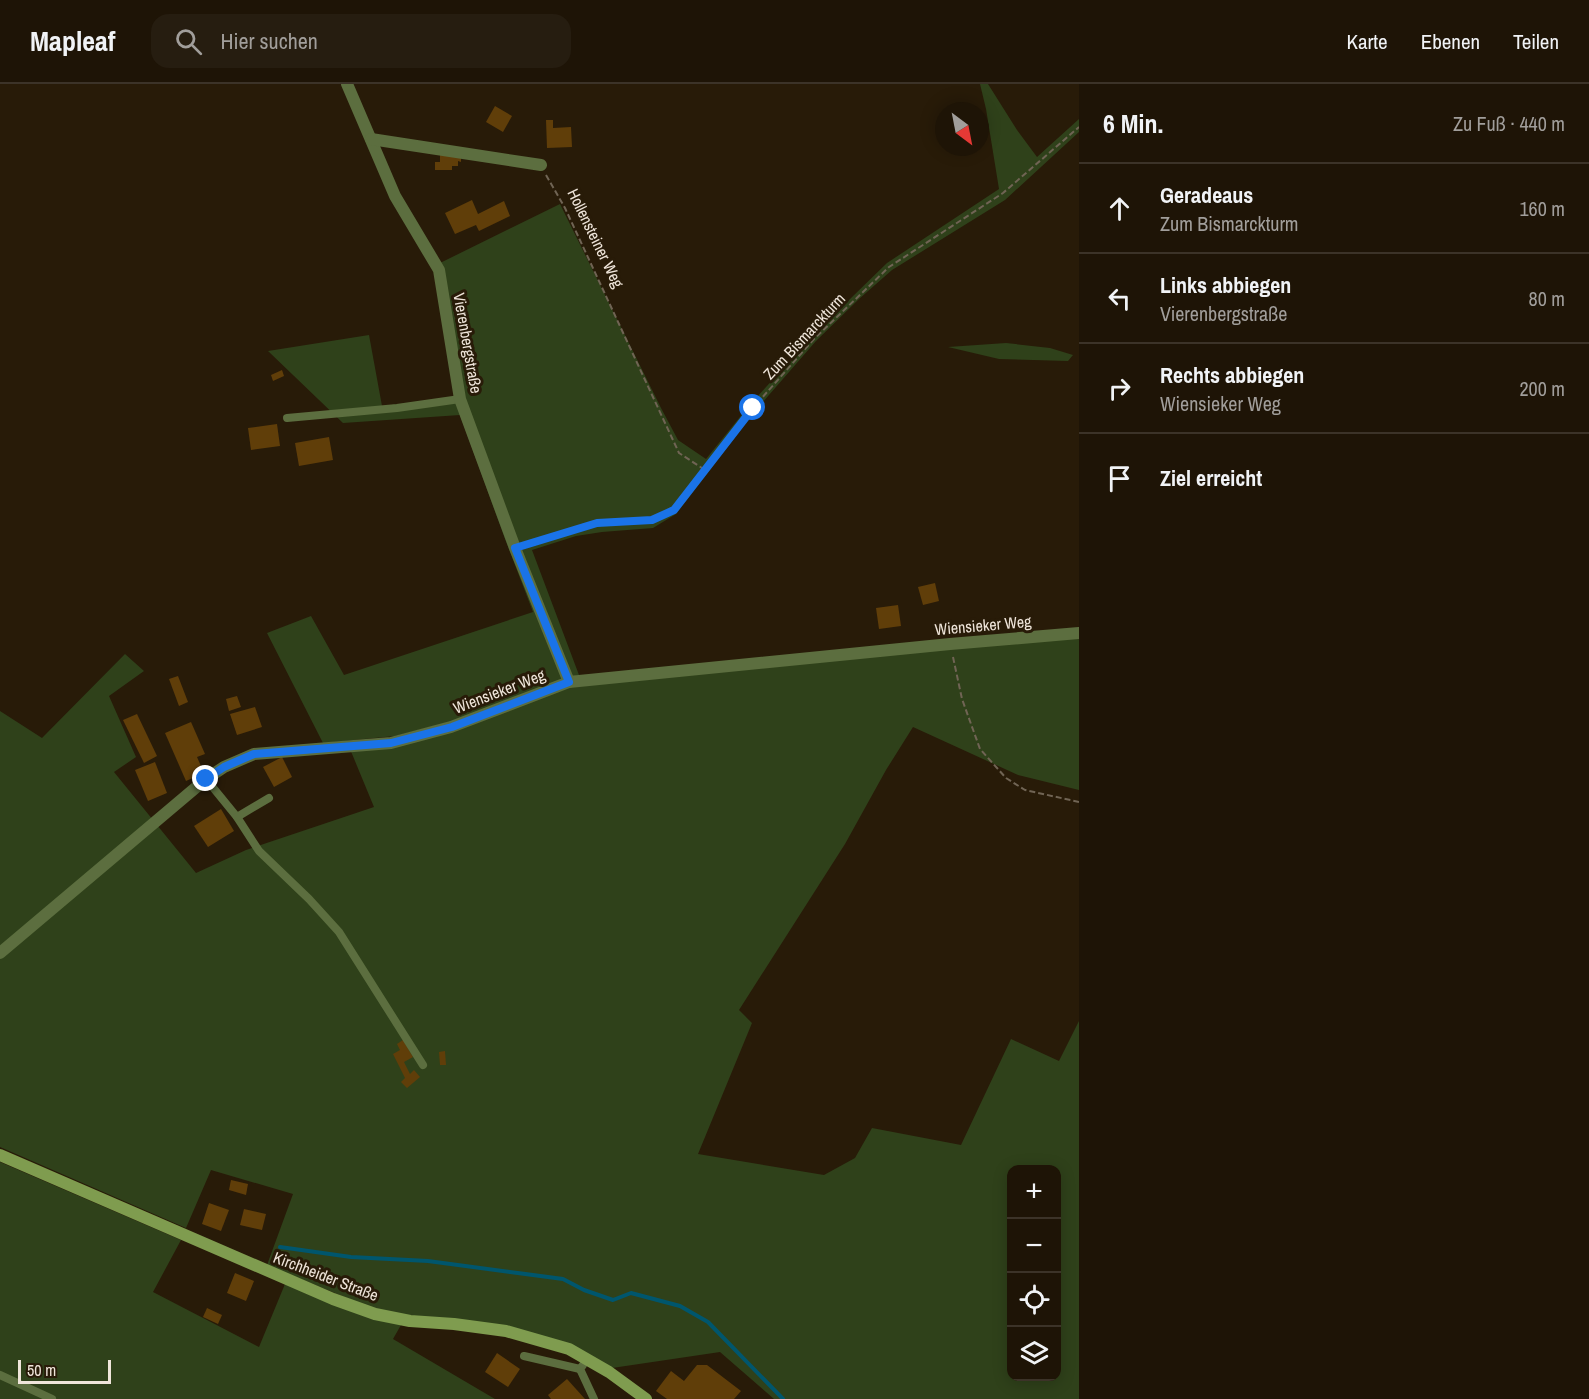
<!DOCTYPE html>
<html lang="de">
<head>
<meta charset="utf-8">
<style>
  :root { --surface:#1e1406; --page:#261d10; --text:#f1f3f6; --muted:#a19e9b; --line:#3c3328 }
  body { margin:0; font-family:"Archivo Narrow",sans-serif; background:var(--page); color:var(--text) }
  .controls { position:absolute; right:18px; bottom:18px; display:grid; overflow:hidden; border-radius:12px; box-shadow:0 3px 15px #0003 }
  .controls button { width:54px; height:54px; display:grid; place-items:center; padding:0; border:0; border-bottom:2px solid var(--line); background:var(--surface); color:var(--text); font:30px sans-serif }
  .compass { position:absolute; left:935px; top:18px; width:54px; height:54px; border-radius:50%; background:var(--surface); box-shadow:0 3px 15px #0003; rotate:148deg }
  .scale { position:absolute; left:18px; bottom:15px; width:93px; box-sizing:border-box; padding-left:6px; border:3px solid #efe5da; border-top:0; font-size:16px; line-height:21px; white-space:nowrap; color:#efe5da; -webkit-text-stroke:4px #281b08; paint-order:stroke }
  .stop { position:absolute; width:18px; height:18px; margin:-14px; border:4px solid #1a73e8; border-radius:50%; background:#fff }
  .stop.end { background:#1a73e8; border-color:#fff; box-shadow:0 2px 6px #0008 }
  .list { margin:0; padding:0; list-style:none }
  h2 { display:flex; justify-content:space-between; align-items:center; height:78px; margin:0; padding:0 24px; font-size:26px }
  h2 small { font-size:20px; font-weight:400; color:var(--muted) }
  .list li { display:grid; grid-template-columns:39px 1fr auto; gap:18px; align-items:center; box-sizing:border-box; height:90px; padding:0 24px; border-top:2px solid var(--line) }
  .list b { display:block; font-size:22px; white-space:nowrap }
  .list p { margin:0; font-size:20px; white-space:nowrap; color:var(--muted) }
  .list em { font-size:20px; font-style:normal; color:var(--muted) }
  .icon { flex:none; width:33px; height:33px; fill:none; stroke:currentColor; stroke-width:2; stroke-linecap:round; stroke-linejoin:round }
  .map { position:relative; flex:none; width:1079px; height:1315px; overflow:hidden }
  header { display:flex; align-items:center; gap:36px; box-sizing:border-box; height:84px; padding:0 30px; background:var(--surface); border-bottom:2px solid var(--line) }
  header strong { font-size:28px }
  nav { display:flex; gap:33px; margin-inline-start:auto; font-size:21px }
  .search { width:420px; height:54px; background:var(--page); display:flex; align-items:center; gap:15px; box-sizing:border-box; padding:0 21px; border-radius:18px; color:var(--muted); font-size:22px }
  main { display:flex }
  aside { flex:1; background:var(--surface) }
  .map>svg:first-child { display:block }
</style>
</head>
<body>
<header>
<strong>Mapleaf</strong>
<div class="search"><svg class="icon" aria-label="search" viewBox="0 0 24 24"><circle cx="10" cy="10" r="6"/><path d="M15 15l6 6"/></svg>Hier suchen</div>
<nav><a>Karte</a><a>Ebenen</a><a>Teilen</a></nav>
</header>
<main>
<div class="map">
<svg width="1079" height="1315" viewBox="0 0 1079 1315">
  <rect width="100%" height="100%" fill="#281b08"/>
  <!-- green -->
  <g fill="#2f411a" fill-rule="evenodd">
    <path d="M980 0H988L1017 46 1037 73 1079 35V48L1005 116 892 186 859 215 816 257 756 326 676 430 653 444 602 448 576 452 532 466 579 591 560 596 453 637 395 652 323 659 267 549 311 532 344 591 533 528 505 455 460 331 343 339 268 267 369 251 382 322 456 314 440 179 560 120 661 324 678 356 706 375 748 323 811 253 887 179 999 105 986 25Z"/>
    <path d="M1006 259 1050 264 1073 271 1068 277 999 275 948 263Z"/>
    <path d="M1079 551V706L1018 691 913 643 886 686 845 760 739 926 752 939 698 1070 824 1091 855 1074 872 1044 961 1061 1011 955 1059 977 1079 937V1315H774L720 1268 612 1284 572 1261 376 1226 267 1181 293 1110 211 1086 186 1144 0 1063V627L42 654 125 570 144 587 109 612 136 673 114 688 196 789 246 766 374 723 350 665 386 662 570 602ZM1011 1086H1056V1292H1011Z"/>
    <path d="M0 1078 181 1156 153 1208 259 1263 285 1200 401 1241 393 1255 495 1315H0Z"/>
  </g>
  <g fill="none" stroke-linecap="round" stroke-linejoin="round">
    <!-- stream -->
    <path stroke="#00566d" stroke-width="4" d="M280 1163 351 1173 428 1177 563 1195 584 1206 613 1216 631 1209 680 1222 708 1238 783 1315"/>
  </g>
  <!-- building -->
  <g fill="#603e09">
    <path d="M495 22 512 32 503 48 486 38Z"/>
    <path d="M546 36H553V44L571 43 572 63 547 64Z"/>
    <path d="M440 71 461 73V78L458 77V82H452V86H435V78H440Z"/>
    <path d="M472 116 478 130 504 117 510 132 479 147 476 141 455 150 445 129Z"/>
    <path d="M282 286 284 292 273 297 271 291Z"/>
    <path d="M277 340 280 362 251 366 248 344Z"/>
    <path d="M329 353 333 376 299 382 295 359Z"/>
    <path d="M935 499 939 517 923 521 918 503Z"/>
    <path d="M898 521 901 542 879 545 876 524Z"/>
    <path d="M178 592 188 618 179 622 169 595Z"/>
    <path d="M237 612 241 623 229 627 226 615Z"/>
    <path d="M255 623 262 643 237 651 230 630Z"/>
    <path d="M137 630 157 672 144 679 123 636Z"/>
    <path d="M191 638 205 670 197 673 204 689 186 697 165 649Z"/>
    <path d="M282 673 292 693 274 703 263 683Z"/>
    <path d="M155 678 167 709 148 717 135 686Z"/>
    <path d="M221 725 234 747 208 763 194 742Z"/>
    <path d="M403 956 413 973 404 978 410 990 414 986 420 993 407 1004 401 998 405 994 393 970 400 966 397 960Z"/>
    <path d="M445 967 446 981H440L439 968Z"/>
    <path d="M231 1096 248 1100 246 1111 229 1106Z"/>
    <path d="M209 1119 229 1126 221 1147 202 1140Z"/>
    <path d="M244 1125 266 1130 262 1146 240 1141Z"/>
    <path d="M235 1189 254 1197 246 1217 227 1209Z"/>
    <path d="M207 1224 222 1231 218 1240 203 1233Z"/>
    <path d="M497 1269 520 1285 508 1303 485 1288Z"/>
    <path d="M697 1281H707L741 1307 734 1315H667L656 1307 671 1287 684 1297Z"/>
    <path d="M567 1295 585 1315H551L548 1311Z"/>
  </g>
  <g fill="none" stroke-linecap="round" stroke-linejoin="round">
    <!-- path -->
    <g stroke="#706454" stroke-width="2" stroke-dasharray="6 3" stroke-linecap="butt">
      <path d="M546 91 565 124 679 369 705 386"/>
      <path d="M527 461 597 439 652 437 674 426 753 324 814 255 889 183 1003 109 1079 43"/>
      <path d="M953 573 962 615 980 665 1006 694 1025 706 1079 718"/>
    </g>
    <!-- lane -->
    <g stroke="#5c6e3f" stroke-width="8">
      <path d="M287 334 397 324 460 315"/>
      <path d="M206 695 237 733 259 767 309 815 339 848 423 981"/>
      <path d="M237 733 269 714"/>
      <path d="M524 1272 580 1285"/>
      <path d="M583 1281 580 1285 594 1315"/>
      <path d="M0 1291 52 1315"/>
    </g>
    <!-- street -->
    <g stroke="#5c6e3f" stroke-width="12">
      <path d="M347 0 395 112 439 186 460 315 515 464 569 598"/>
      <path d="M371 55 541 81"/>
      <path d="M0 869 206 695 224 683 254 670 391 659 451 643 569 598 950 560 1079 549"/>
    </g>
    <!-- secondary -->
    <path stroke="#7f9c4f" stroke-width="12" d="M0 1071 333 1215 375 1230 410 1237 454 1240 506 1247 569 1265 609 1288 646 1315"/>
  </g>
  <g fill="none" stroke-linecap="round" stroke-linejoin="round">
    <!-- route -->
    <path stroke="#1a73e8" stroke-width="8" d="M206 695 224 683 254 670 391 659 452 643 569 598 515 464 597 439 652 436 674 426 753 324"/>
  </g>
  <g text-anchor="middle" dominant-baseline="central" stroke-width="6" stroke-linejoin="round" paint-order="stroke">
    <!-- street labels -->
    <g font-size="16" fill="#efe5da" stroke="#281b08">
      <text transform="translate(596 154) rotate(64)">Hollensteiner Weg</text>
      <text transform="translate(804 252) rotate(-47)">Zum Bismarckturm</text>
      <text transform="translate(468 259) rotate(80)">Vierenbergstraße</text>
      <text transform="translate(983 541) rotate(-5)">Wiensieker Weg</text>
      <text transform="translate(499 607) rotate(-21)">Wiensieker Weg</text>
      <text transform="translate(326 1192) rotate(21)">Kirchheider Straße</text>
    </g>
  </g>
</svg>
<div class="controls">
<button>+</button>
<button>−</button>
<button><svg class="icon" aria-label="locate" viewBox="0 0 24 24"><circle cx="12" cy="12" r="6"/><path d="M12 2v4M12 18v4M2 12h4M18 12h4"/></svg></button>
<button><svg class="icon" aria-label="layers" viewBox="0 0 24 24"><path d="M12 4l9 5-9 5-9-5zM3 14l9 5 9-5"/></svg></button>
</div>
<svg class="compass" viewBox="-18 -18 36 36"><path d="M0-13l5 13h-10z" fill="#e53935"/><path d="M0 13l5-13h-10z" fill="#a19e9b"/></svg>
<div class="scale">50 m</div>
<div class="stop" style="left:753px;top:324px"></div>
<div class="stop end" style="left:206px;top:695px"></div>
</div>
<aside>
<h2>6 Min.<small>Zu Fuß · 440 m</small></h2>
<ul class="list">
<li><svg class="icon" aria-label="ahead" viewBox="0 0 24 24"><path d="M12 20V5M6 11l6-6 6 6"/></svg><div><b>Geradeaus</b><p>Zum Bismarckturm</p></div><em>160 m</em></li>
<li><svg class="icon" aria-label="left" viewBox="0 0 24 24"><path d="M17 20v-9H6M10 6l-5 5 5 5"/></svg><div><b>Links abbiegen</b><p>Vierenbergstraße</p></div><em>80 m</em></li>
<li><svg class="icon" aria-label="right" viewBox="0 0 24 24"><path d="M7 20v-9h11M14 6l5 5-5 5"/></svg><div><b>Rechts abbiegen</b><p>Wiensieker Weg</p></div><em>200 m</em></li>
<li><svg class="icon" aria-label="arrive" viewBox="0 0 24 24"><path d="M6 21V4h12l-3 4 3 4H6"/></svg><div><b>Ziel erreicht</b></div></li>
</ul>
</aside>
</main>
</body>
</html>
